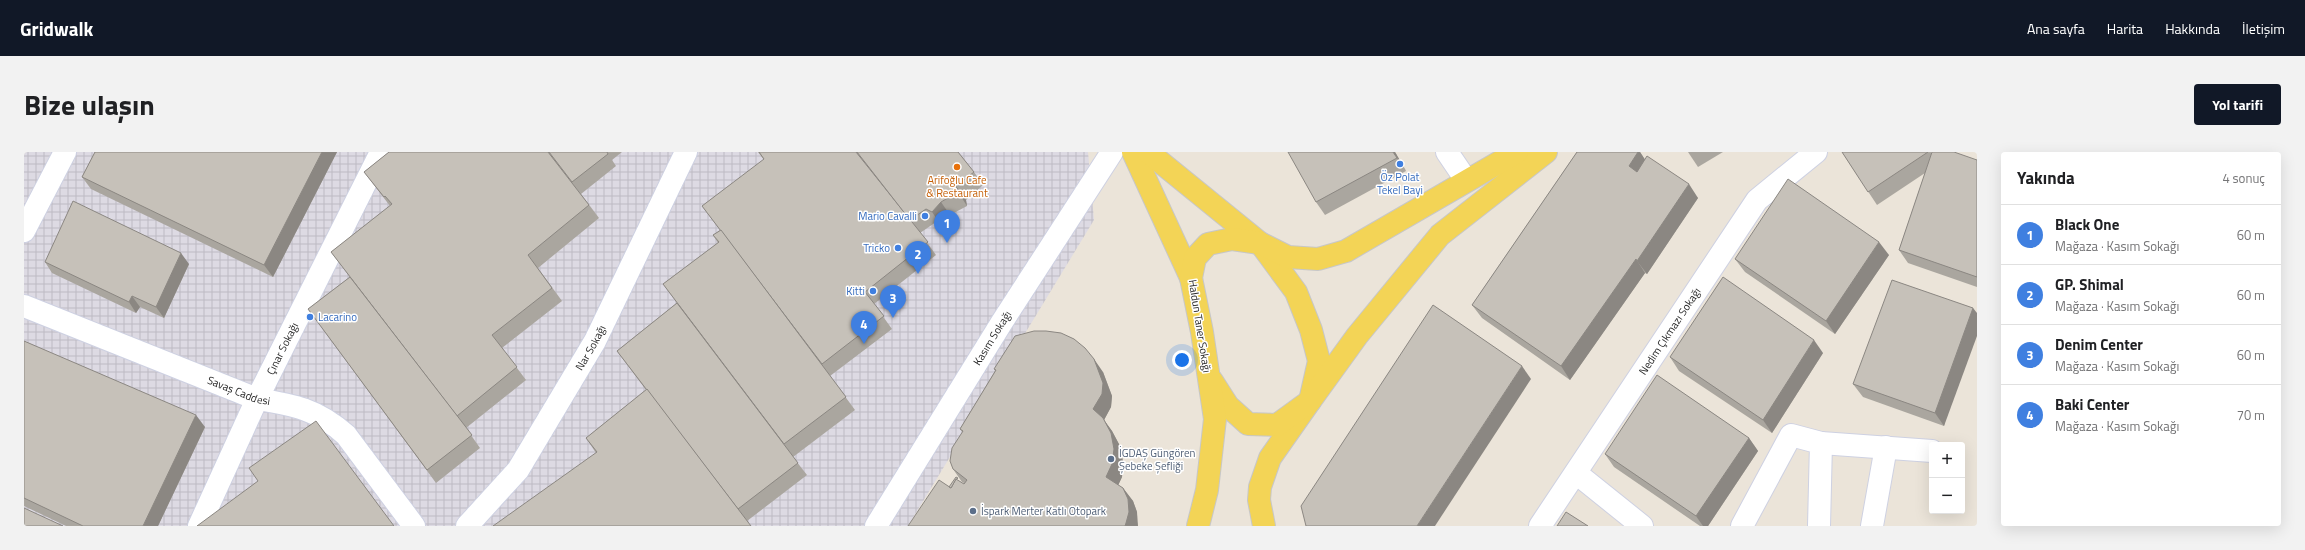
<!DOCTYPE html>
<html lang="tr">
<head>
<meta charset="utf-8">
<style>
  :root { --surface:#fff; --page:#f2f2f2; --text:#202124; --muted:#757577; --line:#e0e0e0; --accent:#111827 }
  body { margin:0; font-family:"Titillium Web",sans-serif; background:var(--page); color:var(--text) }
  .controls { position:absolute; right:12px; bottom:12px; display:grid; overflow:hidden; border-radius:4px; box-shadow:0 4px 16px #0002 }
  .controls button { width:36px; height:36px; display:grid; place-items:center; padding:0; border:0; border-bottom:1px solid var(--line); background:var(--surface); color:var(--text); font:20px sans-serif }
  .you { position:absolute; left:1158px; top:208px; width:14px; height:14px; margin:-10px; border:3px solid #fff; border-radius:50%; background:#1a73e8; box-shadow:0 0 0 6px #1a73e833 }
  .badge { display:grid; place-items:center; width:26px; height:26px; border-radius:50%; background:var(--accent); color:#fff; font-size:13px; font-weight:700 }
  .pin { position:absolute; translate:-50% -33px; filter:drop-shadow(0 1px 2px #0008) }
  .pin::after { content:''; position:absolute; top:21px; width:14px; height:12px; background:inherit; clip-path:polygon(0 0,100% 0,50% 100%) }
  .list { margin:0; padding:0; list-style:none }
  h2 { display:flex; justify-content:space-between; align-items:center; height:52px; margin:0; padding:0 16px; font-size:17px }
  h2 small { font-size:13px; font-weight:400; color:var(--muted) }
  .list li { display:grid; grid-template-columns:26px 1fr auto; gap:12px; align-items:center; box-sizing:border-box; height:60px; padding:0 16px; border-top:1px solid var(--line) }
  .list b { display:block; font-size:15px; white-space:nowrap }
  .list p { margin:0; font-size:13px; white-space:nowrap; color:var(--muted) }
  .list em { font-size:13px; font-style:normal; color:var(--muted) }
  .map { position:relative; flex:none; width:1953px; height:374px; overflow:hidden; border-radius:4px }
  header { display:flex; align-items:center; gap:24px; box-sizing:border-box; height:56px; padding:0 20px; background:var(--accent); color:#fff }
  header strong { font-size:19px }
  nav { display:flex; gap:22px; margin-inline-start:auto; font-size:14px }
  .intro { display:flex; align-items:center; justify-content:space-between; box-sizing:border-box; height:96px; padding:0 24px }
  h1 { margin:0; font-size:28px }
  .button { padding:10px 18px; border-radius:4px; background:var(--accent); color:#fff; font-size:14px; font-weight:700 }
  main { display:flex; gap:24px; padding:0 24px }
  aside { flex:1; background:var(--surface); border-radius:4px; box-shadow:0 4px 16px #0002 }
  .map>svg:first-child { display:block }
</style>
</head>
<body>
<header>
<strong>Gridwalk</strong>
<nav><a>Ana sayfa</a><a>Harita</a><a>Hakkında</a><a>İletişim</a></nav>
</header>
<div class="intro"><h1>Bize ulaşın</h1><a class="button">Yol tarifi</a></div>
<main>
<div class="map">
<svg width="1953" height="374" viewBox="0 0 1953 374">
  <defs>
    <pattern id="industrial-grid" width="8" height="8" patternUnits="userSpaceOnUse"><rect width="8" height="8" fill="#dddae3"/><path d="M0 4h8M4 0v8" fill="none" stroke="#bebbc3"/></pattern>
  </defs>
  <rect width="100%" height="100%" fill="#ebe4d9"/>
  <!-- industrial -->
  <path fill="url(#industrial-grid)" d="M0 0H1064L1070 68 884 374H0Z"/>
  <g fill="none" stroke-linecap="round" stroke-linejoin="round">
    <defs>
      <g id="minor">
        <path d="M1423 0 1442 28"/>
        <path d="M0 79 41 0"/>
        <path id="s1" d="M0 154 233 247C270 253 293 257 322 283L390 374"/>
        <path d="M1797 291 1908 299"/>
        <path d="M1552 321 1618 374"/>
        <path id="s2" d="M175 374 233 247 357 0"/>
        <path id="s3" d="M443 374 494 318 571 189 662 0"/>
        <path id="s4" d="M852 374 978 170 1088 0"/>
        <path id="s5" d="M1516 374 1733 48 1792 0"/>
        <path d="M1718 374 1767 283 1797 291 1795 374"/>
        <path d="M1848 374 1862 295"/>
      </g>
      <g id="major">
        <path d="M1109 0 1167 126"/>
        <path d="M1124 0 1236 91 1272 140 1287 178 1295 209 1286 249 1246 306 1236 335 1235 348 1240 374"/>
        <path d="M1188 229 1204 254 1224 272 1253 273 1286 249 1333 184 1416 83 1522 0"/>
        <path d="M1174 374 1183 338 1191 267 1178 180 1167 126 1171 106 1184 92 1208 87 1236 91 1264 105 1294 107 1322 99 1493 0"/>
      </g>
    </defs>
    <!-- minor casing -->
    <use href="#minor" stroke="#ced1e2" stroke-width="24"/>
    <!-- major casing -->
    <use href="#major" stroke="#c7c7c7" stroke-width="24"/>
    <!-- minor -->
    <use href="#minor" stroke="#fff" stroke-width="22"/>
    <!-- major -->
    <use href="#major" stroke="#f3d456" stroke-width="22"/>
  </g>
  <!-- wall -->
  <g fill="#aaa69f">
    <path d="M71 0H313L249 125 67 37 58 25Z"/>
    <path d="M365 0H598L588 8 592 14 557 42 575 66 514 116 538 149 478 196 502 228 442 276 456 296 412 331 284 157 326 125 307 100 366 54 340 20Z"/>
    <path d="M734 0H934L950 20 959 33 942 48 943 54 926 63 917 73 912 70 896 81 912 103 850 152 868 177 806 224 831 258 769 305 783 323 723 369 572 301 562 286 622 238 593 199 653 151 639 132 694 91 689 83 696 78 678 54 740 8Z"/>
    <path d="M1371 0 1382 19 1301 63 1292 50Z"/>
    <path d="M1553 0H1616L1621 8 1674 46 1623 122 1621 121 1546 228 1458 166 1448 153Z"/>
    <path d="M1664 0H1699L1674 15Z"/>
    <path d="M1818 0H1907L1908 2 1953 8V135L1884 111 1875 98 1901 21 1853 53Z"/>
    <path d="M1865 103 1811 182 1721 120 1711 107Z"/>
    <path d="M21 110 165 112 140 166 116 155 112 161 28 121Z"/>
    <path d="M1949 156 1920 274 1839 245 1829 232Z"/>
    <path d="M0 189 181 275 134 374H42L0 354Z"/>
    <path d="M1799 201 1748 281 1655 219 1646 205Z"/>
    <path d="M970 217 1079 220 1088 244 1087 255 1080 268 1088 279 1096 294 1099 310 1098 325 1094 333 1099 336 1109 349 1113 360 925 335 935 329 940 332V331L938 330 929 317 938 280 936 277 971 219Z"/>
    <path d="M1725 286 1734 299 1684 374H1676L1590 315 1581 302Z"/>
  </g>
  <!-- shaded-wall -->
  <g fill="#8b8782">
    <path d="M298 0H313L249 125 240 113Z"/>
    <path d="M1369 0H1371L1382 19 1373 6Z"/>
    <path d="M1614 0H1616L1624 12 1614 27 1605 14Z"/>
    <path d="M1665 32 1674 46 1623 122 1613 109Z"/>
    <path d="M932 34 942 48 943 54 934 40Z"/>
    <path d="M917 50 926 63 917 73 908 60Z"/>
    <path d="M1855 90 1865 103 1811 182 1802 169Z"/>
    <path d="M157 101 165 112 140 166 132 155Z"/>
    <path d="M1612 107 1621 121 1546 228 1537 214Z"/>
    <path d="M108 144 116 155 112 161 105 150Z"/>
    <path d="M1949 156 1953 161V184L1920 274 1911 261Z"/>
    <path d="M1790 188 1799 201 1748 281 1739 268Z"/>
    <path d="M1070 207 1079 220 1088 244 1087 255 1080 268 1088 279 1096 294 1099 310 1098 325 1092 338 1082 325 1069 257Z"/>
    <path d="M1498 214 1507 227 1411 374H1393Z"/>
    <path d="M172 263 181 275 134 374H119Z"/>
    <path d="M1725 286 1734 299 1684 374H1679L1672 364Z"/>
    <path d="M1099 336 1109 349 1113 360 1114 374H1101Z"/>
  </g>
  <!-- building -->
  <g fill="#c6c1b9" stroke="#8b8782">
    <path d="M71 0H298L240 113 58 25Z"/>
    <path d="M365 0H524L565 53 504 103 528 136 468 183 493 215 433 264 307 100 368 52 361 44 360 45 340 20Z"/>
    <path d="M525 0H583L584 2 548 30Z"/>
    <path d="M735 0H832L904 90 841 140 860 164 798 212 678 54 740 7Z"/>
    <path d="M833 0H934L950 20 932 34 934 40 917 50 908 60 902 57 886 68Z"/>
    <path d="M1264 0H1369L1373 6 1292 50Z"/>
    <path d="M1553 0H1614L1605 14 1613 20 1623 4 1665 32 1613 109 1612 107 1537 214 1448 153Z"/>
    <path d="M1818 0H1904L1844 40Z"/>
    <path d="M1908 0H1930L1953 8V125L1875 98Z"/>
    <path d="M1764 27 1855 90 1802 169 1711 107Z"/>
    <path d="M49 49 157 101 132 155 108 144 105 150 21 110Z"/>
    <path d="M697 78 822 245 760 292 639 132 695 90 689 83Z"/>
    <path d="M326 125 448 283 403 318 284 157Z"/>
    <path d="M1699 125 1790 188 1739 268 1646 205Z"/>
    <path d="M1868 128 1949 156 1911 261 1829 232Z"/>
    <path d="M653 151 774 311 714 357 593 199Z"/>
    <path d="M1409 153 1498 214 1393 374H1282L1277 354Z"/>
    <path d="M1010 179H1022L1037 181 1050 187 1061 196 1070 207 1079 231 1078 242 1069 257 1079 266 1087 281 1090 297 1088 312 1082 325 1099 336 1104 347 1105 360 1102 371 1101 374H884L915 328 927 336 932 327 940 332 943 328 929 317 926 309 928 296 939 279 936 277 972 218 970 217 991 184Z"/>
    <path d="M0 189 172 263 119 374H59L0 346Z"/>
    <path d="M1633 223 1725 286 1672 364 1581 302Z"/>
    <path d="M623 237 727 374H469L573 300 562 286Z"/>
    <path d="M292 269 370 374H173L234 329 225 316Z"/>
    <path d="M932 325 934 326 933 327H932L927 336 925 335Z"/>
    <path d="M0 356 39 374H0Z"/>
    <path d="M1542 360 1564 374H1533Z"/>
  </g>
  <!-- markers -->
  <g fill="#3f7fe0" stroke="#fff" stroke-width="1.5">
    <circle cx="1376" cy="12" r="4"/>
    <circle cx="901" cy="64" r="4"/>
    <circle cx="874" cy="96" r="4"/>
    <circle cx="849" cy="139" r="4"/>
    <circle cx="286" cy="165" r="4"/>
  </g>
  <circle fill="#e8710a" stroke="#fff" stroke-width="1.5" cx="933" cy="15" r="4"/>
  <g fill="#5c6f8a" stroke="#fff" stroke-width="1.5">
    <circle cx="1087" cy="307" r="4"/>
    <circle cx="949" cy="359" r="4"/>
  </g>
  <g text-anchor="middle" dominant-baseline="central" stroke-width="3" stroke-linejoin="round" paint-order="stroke">
    <!-- shop labels -->
    <g font-size="11" fill="#366cbe" stroke="#fff" text-anchor="end">
      <text x="1376" y="25" text-anchor="middle">Öz Polat<tspan x="1376" dy="13">Tekel Bayi</tspan></text>
      <text x="893" y="64">Mario Cavalli</text>
      <text x="866" y="96">Tricko</text>
      <text x="841" y="139">Kitti</text>
      <text x="294" y="165" text-anchor="start">Lacarino</text>
    </g>
    <!-- food labels -->
    <g font-size="11" fill="#c56008" stroke="#fff">
      <text x="933" y="28">Arifoğlu Cafe<tspan x="933" dy="13">&amp; Restaurant</tspan></text>
    </g>
    <!-- street labels -->
    <g font-size="11" fill="#282828" stroke="#fff">
      <text transform="translate(1176 174) rotate(81)">Haldun Taner Sokağı</text>
      <text stroke="none"><textPath href="#s5" startOffset="234">Nedim Çıkmazı Sokağı</textPath></text>
      <text stroke="none"><textPath href="#s4" startOffset="221">Kasım Sokağı</textPath></text>
      <text stroke="none"><textPath href="#s3" startOffset="218">Nar Sokağı</textPath></text>
      <text stroke="none"><textPath href="#s2" startOffset="196">Çınar Sokağı</textPath></text>
      <text stroke="none"><textPath href="#s1" startOffset="231">Savaş Caddesi</textPath></text>
    </g>
    <!-- service labels -->
    <g font-size="11" fill="#4e5e75" stroke="#fff" text-anchor="start">
      <text x="1095" y="301">İGDAŞ Güngören<tspan x="1095" dy="13">Şebeke Şefliği</tspan></text>
      <text x="957" y="359">İspark Merter Katlı Otopark</text>
    </g>
  </g>
</svg>
<div class="controls">
<button>+</button>
<button>−</button>
</div>
<div class="you"></div>
<div class="pin badge" style="left:923px;top:91px;background:#3f7fe0">1</div>
<div class="pin badge" style="left:894px;top:122px;background:#3f7fe0">2</div>
<div class="pin badge" style="left:869px;top:166px;background:#3f7fe0">3</div>
<div class="pin badge" style="left:840px;top:192px;background:#3f7fe0">4</div>
</div>
<aside>
<h2>Yakında<small>4 sonuç</small></h2>
<ul class="list">
<li><span class="badge" style="background:#3f7fe0">1</span><div><b>Black One</b><p>Mağaza · Kasım Sokağı</p></div><em>60 m</em></li>
<li><span class="badge" style="background:#3f7fe0">2</span><div><b>GP. Shimal</b><p>Mağaza · Kasım Sokağı</p></div><em>60 m</em></li>
<li><span class="badge" style="background:#3f7fe0">3</span><div><b>Denim Center</b><p>Mağaza · Kasım Sokağı</p></div><em>60 m</em></li>
<li><span class="badge" style="background:#3f7fe0">4</span><div><b>Baki Center</b><p>Mağaza · Kasım Sokağı</p></div><em>70 m</em></li>
</ul>
</aside>
</main>
</body>
</html>
